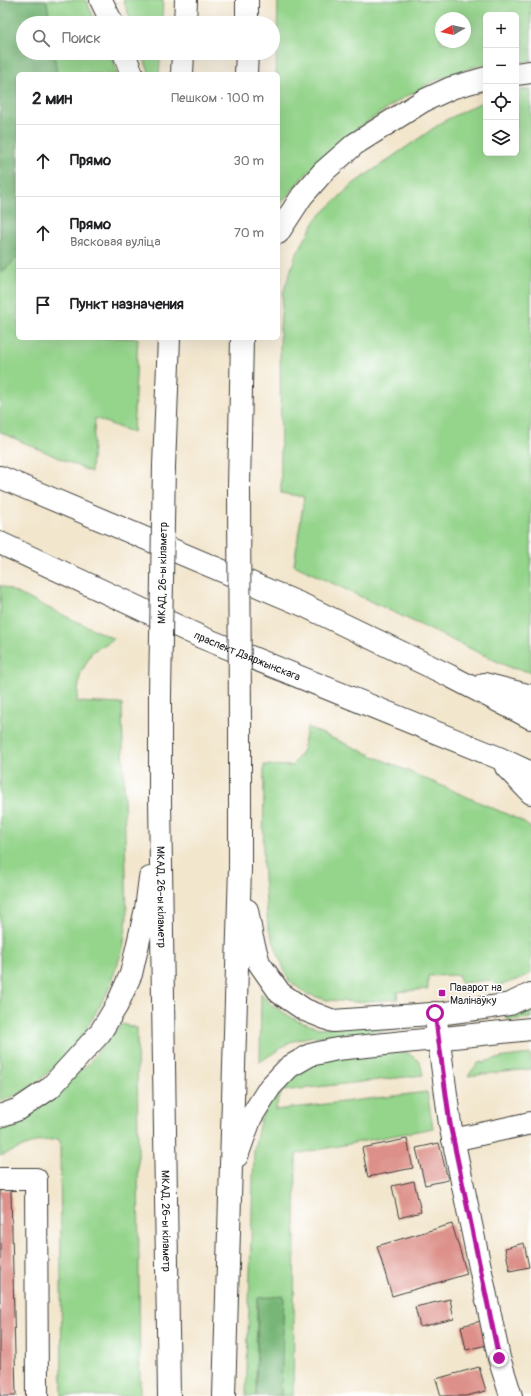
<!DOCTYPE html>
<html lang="ru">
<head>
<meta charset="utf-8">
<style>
  body { margin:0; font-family:Pangolin,sans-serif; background:#f2f2f2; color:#202124 }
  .controls { position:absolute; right:12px; top:12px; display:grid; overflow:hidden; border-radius:6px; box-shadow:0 4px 16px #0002 }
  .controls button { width:36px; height:36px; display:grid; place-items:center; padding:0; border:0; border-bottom:1px solid #e0e0e0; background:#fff; color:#202124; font:20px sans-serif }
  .compass { position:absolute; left:435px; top:12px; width:36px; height:36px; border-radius:50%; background:#fff; box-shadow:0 4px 16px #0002; rotate:261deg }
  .stop { position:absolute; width:12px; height:12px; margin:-9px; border:3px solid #b5179e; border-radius:50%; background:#fff }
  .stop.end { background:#b5179e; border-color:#fff; box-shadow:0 1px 4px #0008 }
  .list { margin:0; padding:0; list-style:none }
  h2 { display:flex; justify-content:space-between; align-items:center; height:52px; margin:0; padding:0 16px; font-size:17px }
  h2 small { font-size:13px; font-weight:400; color:#757577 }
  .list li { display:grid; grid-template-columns:26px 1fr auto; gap:12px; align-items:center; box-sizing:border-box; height:72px; padding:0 16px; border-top:1px solid #e0e0e0 }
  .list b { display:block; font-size:15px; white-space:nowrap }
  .list p { margin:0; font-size:13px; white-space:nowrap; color:#757577 }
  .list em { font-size:13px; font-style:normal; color:#757577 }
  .icon { flex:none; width:22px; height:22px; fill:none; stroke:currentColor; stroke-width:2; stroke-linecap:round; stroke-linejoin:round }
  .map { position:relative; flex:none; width:531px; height:1396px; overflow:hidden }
  .search { position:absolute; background:#fff; box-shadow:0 4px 16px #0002; left:16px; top:16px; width:264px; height:44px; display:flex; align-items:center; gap:10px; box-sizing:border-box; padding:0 14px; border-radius:22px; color:#757577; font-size:15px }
  .panel { position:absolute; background:#fff; box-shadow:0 4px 16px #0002; left:16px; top:72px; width:264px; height:268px; border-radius:6px }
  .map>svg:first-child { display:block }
  .green { fill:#94d48b; stroke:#587854; fill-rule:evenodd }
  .forest { fill:#77b677; stroke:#4a694a }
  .building { fill:#dd9089 }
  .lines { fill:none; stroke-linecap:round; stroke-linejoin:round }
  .minor-casing { stroke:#3c3a37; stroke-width:24 }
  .highway-casing { stroke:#3c3a37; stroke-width:24 }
  .minor { stroke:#fff; stroke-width:22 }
  .highway { stroke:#fff; stroke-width:22 }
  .highway-bridge-casing { stroke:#3c3a37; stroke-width:24; stroke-linecap:butt }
  .highway-bridge { stroke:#fff; stroke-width:22 }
  .route { stroke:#b5179e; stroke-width:5 }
  .poi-dot { fill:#b5179e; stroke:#fff; stroke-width:1.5 }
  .labels { text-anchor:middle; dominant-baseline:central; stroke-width:3; stroke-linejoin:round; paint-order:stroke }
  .street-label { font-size:11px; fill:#1c1c1c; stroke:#fff }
  .poi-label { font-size:11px; fill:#1c1c1c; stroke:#fff; text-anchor:start }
</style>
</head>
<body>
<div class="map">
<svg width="531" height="1396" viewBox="0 0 531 1396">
  <rect width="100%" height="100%" fill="#fff"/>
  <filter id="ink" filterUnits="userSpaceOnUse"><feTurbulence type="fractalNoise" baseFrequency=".025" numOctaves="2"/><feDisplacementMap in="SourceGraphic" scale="8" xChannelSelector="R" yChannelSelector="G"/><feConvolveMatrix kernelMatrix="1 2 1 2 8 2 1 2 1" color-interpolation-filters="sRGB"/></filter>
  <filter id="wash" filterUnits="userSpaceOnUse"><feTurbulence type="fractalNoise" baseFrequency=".012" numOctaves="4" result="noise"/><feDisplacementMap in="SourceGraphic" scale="16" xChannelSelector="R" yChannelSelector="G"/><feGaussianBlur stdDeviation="0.9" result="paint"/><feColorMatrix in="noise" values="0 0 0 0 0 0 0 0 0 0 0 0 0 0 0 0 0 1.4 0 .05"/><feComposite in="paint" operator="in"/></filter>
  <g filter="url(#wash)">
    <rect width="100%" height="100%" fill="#f2e6cd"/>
    <path class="green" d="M0,0H86L96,23H23V53H111L118,74H18V338H138L133,433L95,418L91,472L0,432Z
      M123,0H163L162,23H132Z
      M278,0H531V61L516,62V15H486V65L470,68L434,81L398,101L363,125L303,177L278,207V74H276ZM441,18H465V42H441Z
      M142,53H161L159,74H152L149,72Z
      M531,89V672L511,668L294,565L304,497L281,493L280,328L283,293L296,255L317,218L353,184L444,121L486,100V153H516V91Z
      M0,585L114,639L92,652L80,675L77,702L122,704L127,918L123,949L107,993L84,1033L63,1059L40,1080L23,1092L0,1102Z
      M307,727L520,820L531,828V973L522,978L498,986L491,980L460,983L459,975L428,976V989L397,992L398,999L354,1002L327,1000L307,994L288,980L268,927L263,865L264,765L292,766L303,750Z
      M261,993L271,1005L298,1021L319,1028L394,1024L395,1030L308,1037L290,1042L260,1062Z
      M531,1007V1018L507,1020L506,1014L515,1013Z
      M122,1024L137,1028L140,1396H62L60,1139L38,1141L0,1156V1124L57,1091L87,1065L104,1044Z
      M398,1051L410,1054L420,1062L423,1075L282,1091L275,1110L427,1092L433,1128L296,1154L293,1396H281L283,1296L257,1301L256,1396H246L254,1150L260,1121L269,1100L312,1060Z
      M531,1054V1069L468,1076L478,1063L505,1057Z"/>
    <path class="forest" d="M0,0H45L47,2L50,23H23V53H54L57,74H18V255L15,260L0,274Z
      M284,1296L281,1396H256L258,1298Z"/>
    <g id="blocks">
      <path class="building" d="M407,1139L413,1168L368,1177L362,1148Z
        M439,1143L448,1180L425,1185L416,1148Z
        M414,1181L421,1212L399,1218L392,1186Z
        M0,1190H11L16,1396H0Z
        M452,1224L467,1274L392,1296L377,1246Z
        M524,1243L529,1267L510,1271L505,1248Z
        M450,1299L454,1319L420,1327L415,1307Z
        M481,1321L487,1345L466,1350L461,1326Z
        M479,1367L486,1391L466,1396H441L436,1379Z"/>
    </g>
  </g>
  <g filter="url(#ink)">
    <use href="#blocks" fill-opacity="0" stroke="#3c3a37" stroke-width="1"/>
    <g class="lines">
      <defs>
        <path id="minor" d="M435,1013L450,1124L499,1358L511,1396
          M453,1140L531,1123
          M0,1179H36L37,1396"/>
        <g id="highway">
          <path d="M101,0L112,23"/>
          <path d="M185,23L186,0"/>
          <path d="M247,23V0"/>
          <path d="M124,53L132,74"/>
          <path d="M182,74L183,53"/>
          <path d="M246,74L247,53"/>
          <path d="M516,74L531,72"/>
          <path d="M278,233L302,196L323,172L355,144L423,101L451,88L486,78"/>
          <path d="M164,466L169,338"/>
          <path d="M0,477L303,605L450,676L531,718"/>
          <path d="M239,487L242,338"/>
          <path id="s1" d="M0,543L201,637L499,758L531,773"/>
          <path d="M484,684L531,696"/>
          <path id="s2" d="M160,694V800L169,1396"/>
          <path d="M506,767L531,793"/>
          <path d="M247,910L252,938L259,963L280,993L305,1010L333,1021L445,1013L491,1007L510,1004L531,994"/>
          <path d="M0,1116L19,1109L50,1088L100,1033L117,1005L131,974L146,909L150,878"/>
          <path d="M237,1156L251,1117L270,1087L289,1067L310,1055L337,1049L531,1029"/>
          <path d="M224,1396L240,868V726"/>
        </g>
      </defs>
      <use href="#minor" class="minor-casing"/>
      <use href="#highway" class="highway-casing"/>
      <use href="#minor" class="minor"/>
      <use href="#highway" class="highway"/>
      <defs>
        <g id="highway-bridge">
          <path d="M239,487L240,726"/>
          <path id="s3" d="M160,694L164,466"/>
        </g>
      </defs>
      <use href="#highway-bridge" class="highway-bridge-casing"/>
      <use href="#highway-bridge" class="highway-bridge"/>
    </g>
  </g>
  <g class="lines" filter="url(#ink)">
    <path class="route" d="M435,1013L450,1124L499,1358"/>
  </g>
  <rect class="poi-dot" x="438" y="989" width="8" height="8" rx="2"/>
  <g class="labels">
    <g class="street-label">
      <text stroke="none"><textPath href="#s3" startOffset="121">МКАД, 26-ы кіламетр</textPath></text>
      <text stroke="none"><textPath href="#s1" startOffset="272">праспект Дзяржынскага</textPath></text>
      <text stroke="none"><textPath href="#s2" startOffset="203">МКАД, 26-ы кіламетр</textPath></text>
      <text stroke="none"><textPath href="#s2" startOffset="527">МКАД, 26-ы кіламетр</textPath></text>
    </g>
    <g class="poi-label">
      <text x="450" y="987">Паварот на<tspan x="450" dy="13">Малінаўку</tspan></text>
    </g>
  </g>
</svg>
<div class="controls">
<button>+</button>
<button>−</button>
<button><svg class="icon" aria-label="locate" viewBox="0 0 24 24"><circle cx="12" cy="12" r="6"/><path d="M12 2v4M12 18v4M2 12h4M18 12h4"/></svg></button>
<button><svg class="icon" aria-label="layers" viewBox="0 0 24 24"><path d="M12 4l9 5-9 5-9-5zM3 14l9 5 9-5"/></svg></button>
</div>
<svg class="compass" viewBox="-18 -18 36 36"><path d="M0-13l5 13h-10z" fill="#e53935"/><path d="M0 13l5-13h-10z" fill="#757577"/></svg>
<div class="stop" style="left:435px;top:1013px"></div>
<div class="stop end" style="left:499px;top:1358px"></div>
<div class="search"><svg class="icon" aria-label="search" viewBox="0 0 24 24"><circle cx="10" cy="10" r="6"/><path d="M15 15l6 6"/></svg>Поиск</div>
<section class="panel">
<h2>2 мин<small>Пешком · 100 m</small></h2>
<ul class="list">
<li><svg class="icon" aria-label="ahead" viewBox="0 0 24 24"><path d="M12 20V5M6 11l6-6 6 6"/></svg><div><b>Прямо</b></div><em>30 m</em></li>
<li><svg class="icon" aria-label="ahead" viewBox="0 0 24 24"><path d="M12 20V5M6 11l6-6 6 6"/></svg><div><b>Прямо</b><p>Вясковая вуліца</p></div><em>70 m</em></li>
<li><svg class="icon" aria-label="arrive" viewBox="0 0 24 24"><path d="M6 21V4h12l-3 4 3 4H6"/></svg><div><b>Пункт назначения</b></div></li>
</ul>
</section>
</div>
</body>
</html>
